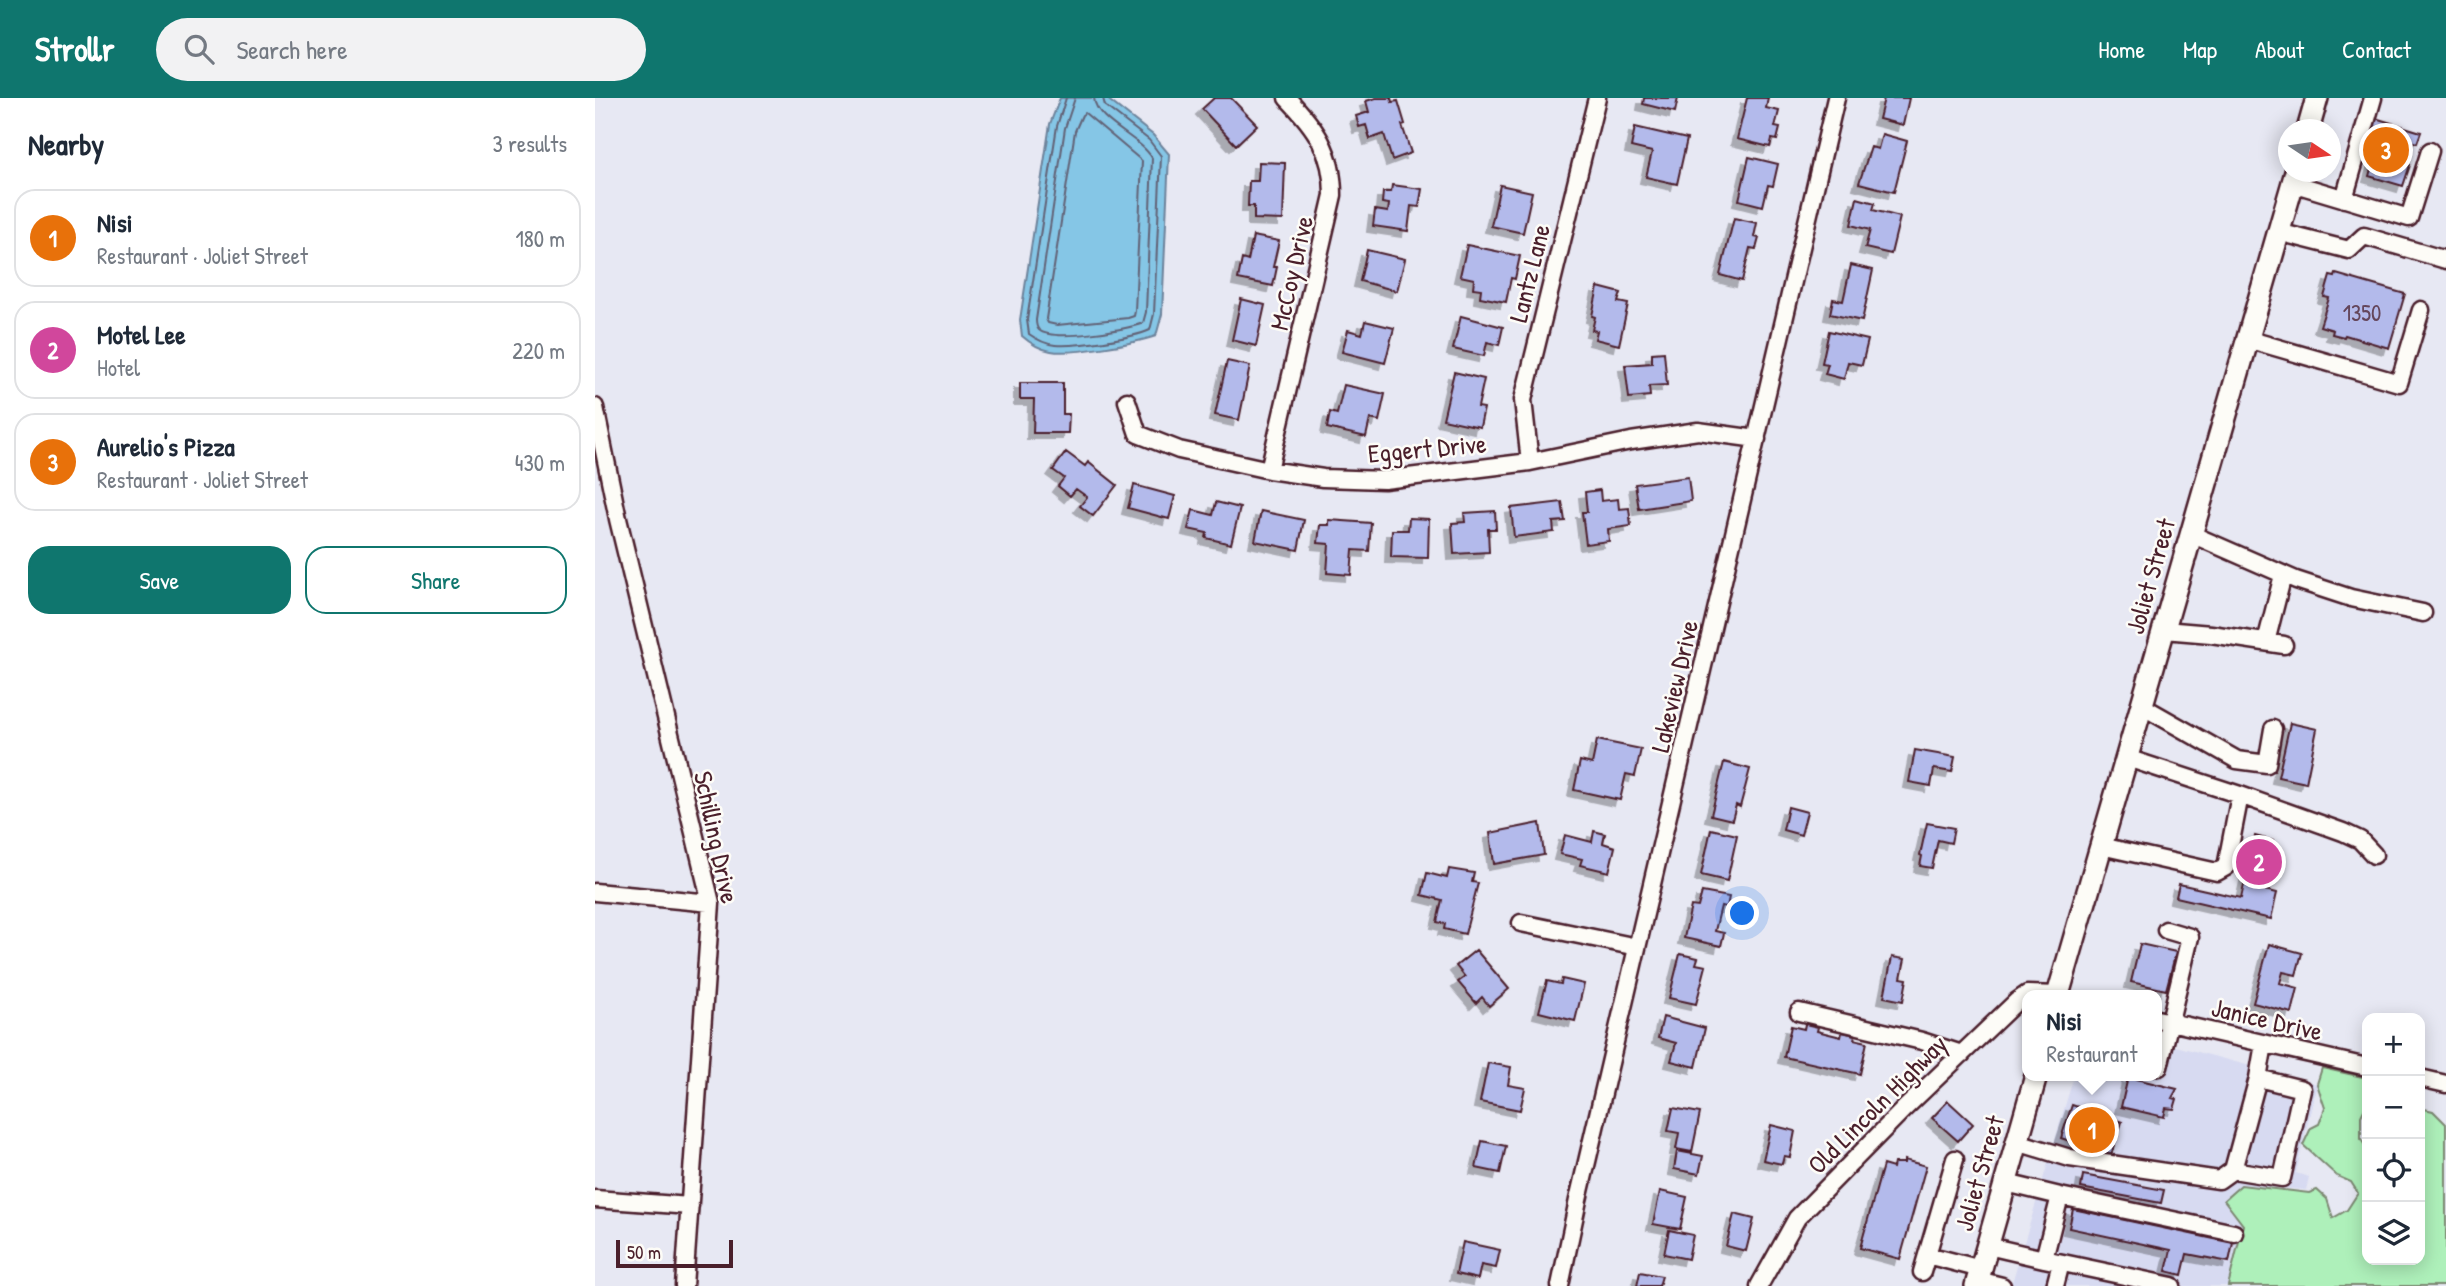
<!DOCTYPE html>
<html lang="en">
<head>
<meta charset="utf-8">
<style>
  body { margin:0; font-family:"Patrick Hand",sans-serif; background:#f2f2f3; color:#1f2937 }
  .controls { position:absolute; right:21px; bottom:21px; display:grid; overflow:hidden; border-radius:14px; box-shadow:0 4px 18px #0003 }
  .controls button { width:63px; height:63px; display:grid; place-items:center; padding:0; border:0; border-bottom:2px solid #e0e1e3; background:#fff; color:#1f2937; font:35px sans-serif }
  .compass { position:absolute; left:1683px; top:21px; width:63px; height:63px; border-radius:50%; background:#fff; box-shadow:0 4px 18px #0003; rotate:103deg }
  .scale { position:absolute; left:21px; bottom:18px; width:117px; box-sizing:border-box; padding-left:7px; border:4px solid #4a1f2b; border-top:0; font-size:19px; line-height:24px; white-space:nowrap; color:#4a1f2b; -webkit-text-stroke:5px #fdfcf7; paint-order:stroke }
  .you { position:absolute; left:1148px; top:816px; width:24px; height:24px; margin:-18px; border:5px solid #fff; border-radius:50%; background:#1a73e8; box-shadow:0 0 0 10px #1a73e833 }
  .badge { display:grid; place-items:center; width:46px; height:46px; border-radius:50%; background:#0f766e; color:#fff; font-size:23px; font-weight:700 }
  .pin { position:absolute; translate:-50% -50%; border:4px solid #fff; box-shadow:0 2px 7px #0006 }
  .popup { position:absolute; left:1427px; top:892px; width:140px; height:91px; box-sizing:border-box; display:grid; place-content:center; border-radius:14px; background:#fff; filter:drop-shadow(0 2px 5px #0005); font-size:23px; white-space:nowrap; color:#747a83 }
  .popup b { font-size:26px; color:#1f2937 }
  .popup::after { content:''; position:absolute; left:50%; top:100%; margin-left:-14px; border:14px solid transparent; border-top-color:#fff }
  .list { margin:0; padding:0; list-style:none }
  h2 { display:flex; justify-content:space-between; align-items:center; height:91px; margin:0; padding:0 28px; font-size:30px }
  h2 small { font-size:23px; font-weight:400; color:#747a83 }
  .list li { display:grid; grid-template-columns:46px 1fr auto; gap:21px; align-items:center; box-sizing:border-box; height:98px; margin:0 14px 14px; padding:0 14px; border:2px solid #e0e1e3; border-radius:21px }
  .list b { display:block; font-size:26px; white-space:nowrap }
  .list p { margin:0; font-size:23px; white-space:nowrap; color:#747a83 }
  .list em { font-size:23px; font-style:normal; color:#747a83 }
  .actions { display:flex; gap:14px; padding:21px 28px }
  .actions a { flex:1; padding:16px 0; border:2px solid #0f766e; border-radius:21px; text-align:center; font-size:24px; color:#0f766e }
  .actions .main { background:#0f766e; color:#fff }
  .icon { flex:none; width:38px; height:38px; fill:none; stroke:currentColor; stroke-width:2; stroke-linecap:round; stroke-linejoin:round }
  .map { position:relative; flex:none; width:1851px; height:1188px; overflow:hidden }
  header { display:flex; align-items:center; gap:42px; box-sizing:border-box; height:98px; padding:0 35px; background:#0f766e; color:#fff }
  header strong { font-size:33px }
  nav { display:flex; gap:38px; margin-inline-start:auto; font-size:24px }
  .search { width:490px; height:63px; background:#f2f2f3; display:flex; align-items:center; gap:18px; box-sizing:border-box; padding:0 24px; border-radius:38px; color:#747a83; font-size:26px }
  main { display:flex }
  aside { flex:1; background:#fff }
  .map>svg:first-child { display:block }
  .built { fill:#d7daf1 }
  .green { fill:#aef0ba; stroke:#7c8872; stroke-width:2 }
  .water { fill:#85c6e6; stroke:#6d839b; stroke-width:2 }
  .lines { fill:none; stroke-linecap:round; stroke-linejoin:round }
  .shore { stroke:#626276; stroke-width:2 }
  .building { fill:#b3baeb; stroke:#4a1f2b; stroke-width:2; filter:url(#shadow) }
  .minor-casing { stroke:#4a1f2b; stroke-width:21 }
  .major-casing { stroke:#4a1f2b; stroke-width:26 }
  .minor { stroke:#fdfcf7; stroke-width:16 }
  .major { stroke:#fdfcf7; stroke-width:21 }
  .labels { text-anchor:middle; dominant-baseline:central; stroke-width:5; stroke-linejoin:round; paint-order:stroke }
  .number-label { font-size:23px; fill:#64465b }
  .street-label { font-size:26px; fill:#4a1f2b; stroke:#fdfcf7 }
</style>
</head>
<body>
<header>
<strong>Strollr</strong>
<div class="search"><svg class="icon" aria-label="search" viewBox="0 0 24 24"><circle cx="10" cy="10" r="6"/><path d="M15 15l6 6"/></svg>Search here</div>
<nav><a>Home</a><a>Map</a><a>About</a><a>Contact</a></nav>
</header>
<main>
<aside>
<h2>Nearby<small>3 results</small></h2>
<ul class="list">
<li><span class="badge" style="background:#e8710a">1</span><div><b>Nisi</b><p>Restaurant · Joliet Street</p></div><em>180 m</em></li>
<li><span class="badge" style="background:#d1479c">2</span><div><b>Motel Lee</b><p>Hotel</p></div><em>220 m</em></li>
<li><span class="badge" style="background:#e8710a">3</span><div><b>Aurelio's Pizza</b><p>Restaurant · Joliet Street</p></div><em>430 m</em></li>
</ul>
<div class="actions"><a class="main">Save</a><a>Share</a></div>
</aside>
<div class="map">
<svg width="1851" height="1188" viewBox="0 0 1851 1188">
  <defs>
    <filter id="shadow"><feDropShadow dx="-6" dy="6" stdDeviation="0" flood-color="#0004"/></filter>
  </defs>
  <rect width="100%" height="100%" fill="#e7e8f3"/>
  <filter id="ink" filterUnits="userSpaceOnUse"><feTurbulence type="fractalNoise" baseFrequency=".0143" numOctaves="2"/><feDisplacementMap in="SourceGraphic" scale="14" xChannelSelector="R" yChannelSelector="G"/><feConvolveMatrix kernelMatrix="1 2 1 2 8 2 1 2 1" color-interpolation-filters="sRGB"/></filter>
  <g filter="url(#ink)">
    <path class="built" d="M1562,943L1722,986L1701,1075L1714,1079L1711,1092L1646,1087L1648,1127L1633,1188H1416L1479,978H1562Z"/>
    <path class="green" d="M1727,970L1772,980V1006L1766,1018V1041L1772,1051V1162H1825V1010L1838,1013L1851,1026V1188H1633L1648,1127L1629,1102L1646,1087L1714,1095L1722,1092L1732,1101L1738,1120L1752,1112L1763,1095L1756,1084L1742,1078L1708,1047L1716,1030L1724,1026L1730,1010L1722,986Z"/>
    <path class="water" d="M465,0H511L558,37L574,56L567,216L561,238C540,245 477,257 456,253C444,251 436,246 427,238L425,222L455,26Z"/>
    <g class="lines">
      <path class="shore" d="M471,0L462,28L432,222L434,236C441,241 451,246 460,247C479,249 538,240 555,232L559,216L566,58L554,42L510,8L508,0
        M480,0L470,30L441,222C441,226 441,229 444,232C457,244 532,232 548,225L551,214L557,60C545,39 501,24 499,0
        M490,15L547,63L540,213L539,218L533,220L462,227L453,225L451,221L480,33L487,17Z"/>
    </g>
    <path class="building" d="M619,0H636L662,27L641,47L607,11Z
      M781,0H796L797,4L803,3L810,26L807,27L816,55L797,62L789,36L775,41L771,27L764,29L761,18L774,14L771,3Z
      M1049,0H1083L1080,14L1048,6Z
      M1152,0H1173L1171,10L1184,13L1180,29L1185,30L1182,42L1177,41L1175,49L1142,41Z
      M1289,0H1314L1308,27L1284,21Z
      M1780,20L1826,34L1822,45L1814,43L1808,65L1815,67L1808,88L1774,78L1779,61L1768,58Z
      M1040,29L1092,41L1082,86L1051,79L1057,54L1036,49Z
      M1287,36L1312,43L1299,94L1264,85L1276,49L1283,51Z
      M1154,59L1183,66L1178,88L1173,87L1168,108L1144,102Z
      M664,64L690,65L688,122L659,121V108H653L654,83H663Z
      M797,87L827,91L824,109L816,108L813,133L778,128L780,112L793,114L794,106L787,105L788,94H796Z
      M905,87L937,94L928,135L896,128Z
      M1262,100L1280,105L1278,112L1305,119L1296,156L1270,150L1275,132L1256,127Z
      M1139,120L1162,125L1159,139L1164,140L1161,151L1155,150L1147,183L1125,177Z
      M658,138L684,143L678,169H682L678,188L643,181L647,161L653,163Z
      M872,147L925,158L920,181L916,180L911,204L885,199L886,191L878,190L879,181L865,178Z
      M772,152L810,161L802,193L765,183Z
      M1256,167L1278,172L1267,223L1235,216L1238,201L1248,203Z
      M1741,176L1810,196L1794,250L1750,237L1749,239L1737,236L1738,232L1725,228L1734,200L1729,199L1735,178L1740,179Z
      M1003,189L1026,195L1023,204L1033,206L1024,247L1000,241L1002,233L997,232L1000,219L997,218Z
      M646,201L670,207L661,248L637,242Z
      M866,218L908,229L904,247L892,244L889,258L858,251Z
      M770,223L799,230L790,265L747,254L753,232L767,236Z
      M1234,233L1273,242L1267,267L1253,264L1249,281L1230,276L1233,266L1227,265Z
      M1069,254L1072,287L1054,288L1055,298L1034,300L1030,267L1057,265V255Z
      M632,263L655,268L644,322L620,317Z
      M859,274L889,281L883,309L889,310L885,329L848,321Z
      M425,285H468V316H474L473,335H438L439,301H425Z
      M749,287L790,296L784,323L775,321L771,339L732,330L735,314L742,316Z
      M471,354L490,368L493,364L522,387L498,418L485,408L492,399L481,391L475,398L463,388L469,380L458,372Z
      M1093,379L1096,403L1044,411L1040,386Z
      M539,387L580,398L574,421L533,410Z
      M1005,392L1006,403L1023,401L1024,411L1034,410L1036,428L1013,431L1014,443L991,446L987,414H992L990,394Z
      M621,404L645,410L636,446L611,440L612,435L593,431L598,412L618,417Z
      M967,404L970,423L958,424L959,434L919,439L916,410Z
      M666,413L709,422L703,452L660,443Z
      M900,413L901,431H893L894,454L859,456L857,425L870,424L869,415Z
      M814,420L834,421L833,460L796,459L797,432H813Z
      M734,422L776,425L774,453L758,452L756,477L732,475L734,446L723,445L725,427H734Z
      M1695,625L1722,631L1711,685L1683,679Z
      M1002,642L1046,651L1040,678L1031,676L1025,702L979,692L985,663L997,666Z
      M1320,652L1360,659L1357,674L1339,671L1336,688L1314,684Z
      M1129,664L1155,671L1145,709L1141,707L1137,722L1116,717Z
      M1193,709L1212,714L1206,737L1188,732Z
      M945,725L949,757L899,766L895,735Z
      M1332,725L1359,730L1356,745L1343,742L1337,770L1325,768L1327,758L1325,757Z
      M1116,731L1142,737L1132,783L1106,777Z
      M999,733L1010,736L1008,745L1020,749L1014,774L985,767L987,761L965,756L970,737L997,744Z
      M1660,738L1678,743L1666,791L1682,795L1676,821L1581,799L1584,786L1646,800Z
      M854,771L879,775L877,784L883,785L870,836L849,831L850,826L842,824L847,802L827,797L832,775L852,780Z
      M1107,794L1134,799L1132,809L1126,808L1120,833L1129,835L1126,848L1089,840L1096,808L1103,809Z
      M1545,846L1581,854L1571,892L1536,884Z
      M1674,846L1707,855L1701,877L1688,874L1685,885L1703,890L1697,915L1658,905Z
      M881,852L914,891L894,908L887,899L881,905L863,884L870,879L861,868Z
      M1085,856L1103,860L1101,866L1111,868L1101,906L1074,900Z
      M1297,859L1310,861L1306,880L1312,881L1308,903L1289,899Z
      M967,881L989,886L980,923L944,914L952,883L966,886Z
      M1068,919L1110,930L1101,969L1076,963L1081,945L1063,940Z
      M1210,926L1223,929L1222,933L1246,939L1247,934L1260,937L1259,941L1272,944L1265,976L1189,959L1196,928L1209,931Z
      M893,965L916,969L913,987L930,990L925,1012L885,1004Z
      M1533,979L1582,991L1577,1000L1582,1001L1579,1011L1571,1010L1569,1019L1526,1009Z
      M1353,1003L1378,1026L1363,1043L1337,1020Z
      M1477,1007L1527,1024L1516,1057L1466,1040Z
      M1078,1010L1105,1015L1097,1054L1081,1051L1084,1035L1073,1033Z
      M1176,1027L1200,1033L1195,1059L1189,1058L1187,1066L1168,1062Z
      M887,1043L911,1048L905,1075L881,1070Z
      M1082,1053L1108,1058L1104,1076L1079,1071Z
      M1309,1062L1331,1068L1305,1161L1265,1150L1288,1067L1298,1070L1299,1065H1309Z
      M1488,1077L1569,1092L1566,1105L1486,1090Z
      M1065,1093L1092,1099L1085,1131L1058,1126Z
      M1478,1111L1638,1145L1634,1164L1592,1156L1587,1177L1571,1173L1576,1152L1474,1130Z
      M1139,1116L1159,1121L1151,1153L1131,1148Z
      M1074,1132L1098,1137L1093,1161L1069,1156Z
      M868,1144L905,1152L901,1170L886,1167L883,1181L861,1176Z
      M1045,1174L1067,1178L1064,1188H1042Z"/>
    <g class="lines">
      <defs>
        <path id="minor" d="M1697,85L1814,120L1835,53
          M1749,101L1778,0
          M1683,134L1754,152L1769,138L1851,162
          M1652,241L1804,285L1826,212
          M532,303L543,336L584,352L674,372L728,380L789,382L935,364L1036,343L1103,333L1162,341
          M0,309L23,421L116,805L89,1188
          M935,364L928,302L1002,0
          M674,372L738,97C738,54 721,30 692,0
          M1596,436L1701,482L1756,500L1828,515
          M1569,532L1616,536L1689,547
          M1671,544L1688,477
          M1547,608L1642,662L1672,666L1678,631
          M1645,697L1748,734L1765,742L1779,757
          M1506,748L1622,774L1631,769L1645,697L1532,660
          M0,794L116,805
          M926,825L1042,849
          M1204,914L1327,943L1367,956
          M1562,921L1772,969
          M1562,969H1564L1595,839L1571,832
          M1825,980L1851,986
          M1422,1044L1475,1060L1624,1082L1638,1072L1687,1080L1707,991L1663,980L1669,946
          M1638,1072L1663,980
          M1465,1098L1639,1135
          M0,1101L95,1108
          M1393,1148L1449,1161L1465,1098L1411,1085
          M1332,1157L1386,1171
          M1449,1161L1577,1188
          M1327,1174L1360,1061
          M1383,1182L1407,1188
          M965,1188L983,1102L1241,0
          M1164,1188L1202,1120L1309,1011L1422,903L1432,896L1464,897
          M1460,1188L1466,1165"/>
        <path id="major" d="M1713,32L1722,0
          M1463,897L1701,74
          M1381,1188L1441,978"/>
      </defs>
      <use href="#minor" class="minor-casing"/>
      <use href="#major" class="major-casing"/>
      <use href="#minor" class="minor"/>
      <use href="#major" class="major"/>
    </g>
  </g>
  <g class="labels">
    <g class="number-label">
      <text x="1767" y="214">1350</text>
    </g>
    <g class="street-label">
      <text transform="translate(696 175) rotate(-77)">McCoy Drive</text>
      <text transform="translate(934 175) rotate(-76)">Lantz Lane</text>
      <text transform="translate(832 350) rotate(-5)">Eggert Drive</text>
      <text transform="translate(1555 478) rotate(-74)">Joliet Street</text>
      <text transform="translate(1079 588) rotate(-77)">Lakeview Drive</text>
      <text transform="translate(122 739) rotate(78)">Schilling Drive</text>
      <text transform="translate(1672 921) rotate(13)">Janice Drive</text>
      <text transform="translate(1282 1006) rotate(-45)">Old Lincoln Highway</text>
      <text transform="translate(1384 1075) rotate(-74)">Joliet Street</text>
    </g>
  </g>
</svg>
<div class="controls">
<button>+</button>
<button>−</button>
<button><svg class="icon" aria-label="locate" viewBox="0 0 24 24"><circle cx="12" cy="12" r="6"/><path d="M12 2v4M12 18v4M2 12h4M18 12h4"/></svg></button>
<button><svg class="icon" aria-label="layers" viewBox="0 0 24 24"><path d="M12 4l9 5-9 5-9-5zM3 14l9 5 9-5"/></svg></button>
</div>
<svg class="compass" viewBox="-18 -18 36 36"><path d="M0-13l5 13h-10z" fill="#e53935"/><path d="M0 13l5-13h-10z" fill="#747a83"/></svg>
<div class="scale">50 m</div>
<div class="you"></div>
<div class="pin badge" style="left:1497px;top:1032px;background:#e8710a">1</div>
<div class="popup"><b>Nisi</b>Restaurant</div>
<div class="pin badge" style="left:1664px;top:764px;background:#d1479c">2</div>
<div class="pin badge" style="left:1791px;top:52px;background:#e8710a">3</div>
</div>
</main>
</body>
</html>
